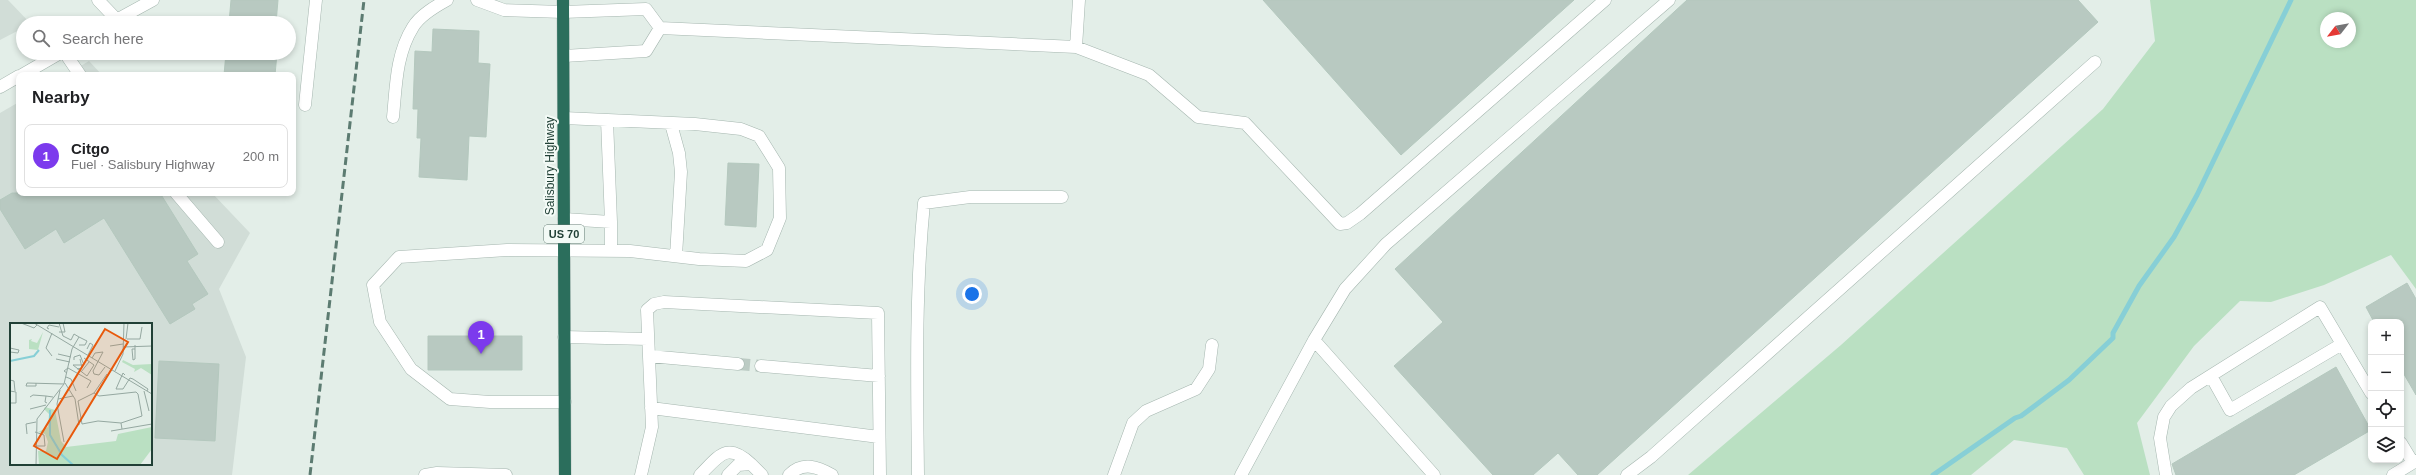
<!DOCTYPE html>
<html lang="en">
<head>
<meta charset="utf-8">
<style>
  body { margin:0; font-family:Arial,sans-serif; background:#f6f6f6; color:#202124 }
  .controls { position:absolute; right:12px; bottom:12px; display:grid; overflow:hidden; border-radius:8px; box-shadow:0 2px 6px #0003 }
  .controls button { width:36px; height:36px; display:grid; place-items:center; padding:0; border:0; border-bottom:1px solid #e0e0e0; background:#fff; color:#202124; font:20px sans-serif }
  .compass { position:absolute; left:2320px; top:12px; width:36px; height:36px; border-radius:50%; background:#fff; box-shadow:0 2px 6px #0003; rotate:239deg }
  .you { position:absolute; left:972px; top:294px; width:14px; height:14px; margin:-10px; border:3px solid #fff; border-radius:50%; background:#1a73e8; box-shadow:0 0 0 6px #1a73e833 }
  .badge { display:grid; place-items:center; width:26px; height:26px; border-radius:50%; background:#7c3aed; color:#fff; font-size:13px; font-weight:700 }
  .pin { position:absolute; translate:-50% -33px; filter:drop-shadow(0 1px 2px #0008) }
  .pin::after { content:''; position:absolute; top:21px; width:14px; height:12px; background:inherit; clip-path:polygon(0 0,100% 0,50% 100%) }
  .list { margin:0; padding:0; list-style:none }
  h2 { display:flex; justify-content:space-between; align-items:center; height:52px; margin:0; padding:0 16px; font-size:17px }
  h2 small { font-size:13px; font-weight:400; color:#757577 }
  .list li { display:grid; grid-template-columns:26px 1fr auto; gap:12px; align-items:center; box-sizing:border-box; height:64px; margin:0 8px 8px; padding:0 8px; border:1px solid #e0e0e0; border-radius:8px }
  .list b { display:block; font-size:15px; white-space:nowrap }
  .list p { margin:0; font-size:13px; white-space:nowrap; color:#757577 }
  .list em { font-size:13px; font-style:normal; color:#757577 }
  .icon { flex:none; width:22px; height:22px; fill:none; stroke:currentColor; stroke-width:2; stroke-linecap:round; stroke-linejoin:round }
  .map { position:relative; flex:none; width:2416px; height:475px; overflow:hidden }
  .search { position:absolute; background:#fff; box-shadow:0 2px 6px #0003; left:16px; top:16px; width:280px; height:44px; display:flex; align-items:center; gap:10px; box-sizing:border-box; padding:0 14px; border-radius:22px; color:#757577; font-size:15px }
  .panel { position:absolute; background:#fff; box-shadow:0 2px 6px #0003; left:16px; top:72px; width:280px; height:124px; border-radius:8px }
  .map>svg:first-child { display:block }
  .built { fill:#d1ddd7; fill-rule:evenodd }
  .green { fill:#bae0c2; fill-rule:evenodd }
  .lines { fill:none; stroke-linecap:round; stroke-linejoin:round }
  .stream { stroke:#87cfd6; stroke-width:5 }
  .building { fill:#b8c9c1; stroke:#b4c8be }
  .minor-tunnel { stroke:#bccbc4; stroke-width:12; stroke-dasharray:12 6; stroke-linecap:butt }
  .minor-casing { stroke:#a5b6af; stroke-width:13 }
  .highway-casing { stroke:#c1cac7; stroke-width:13 }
  .minor { stroke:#fff; stroke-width:12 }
  .highway { stroke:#2b6e5c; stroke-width:12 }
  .rail { stroke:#5c7b71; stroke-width:3; stroke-dasharray:8 4; stroke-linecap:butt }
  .labels { text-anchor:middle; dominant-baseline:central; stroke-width:4; stroke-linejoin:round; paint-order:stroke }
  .shield { fill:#f3faf6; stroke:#607870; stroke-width:1 }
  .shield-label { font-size:11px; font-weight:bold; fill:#214036 }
  .street-label { font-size:12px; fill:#214036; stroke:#f3faf6 }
  .inset-river { fill:none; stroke:#87cfd6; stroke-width:2 }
  .inset-road { fill:none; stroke:#95a8a1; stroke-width:1 }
  .view { fill:#e8590c; fill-opacity:0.15; stroke:#e8590c; stroke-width:2 }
  .inset-edge { fill:none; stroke:#214036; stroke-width:2 }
</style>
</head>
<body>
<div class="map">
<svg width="2416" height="475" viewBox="0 0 2416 475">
  <rect width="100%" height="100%" fill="#e3eee8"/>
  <path class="built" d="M0,0H8L30,23H23V28L0,40Z
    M89,61L102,75H66Z
    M19,102V193H212L250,233L219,289L246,357L232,475H0V113ZM11,324H151V464H11Z"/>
  <path class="green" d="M2150,0H2416V289L2391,255L2324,285L2271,302L2240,301L2194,346L2137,423L2150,475H2084L2067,448L2014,440L1971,475H1688L1841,345L2103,109L2155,41ZM2326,18H2350V42H2326Z"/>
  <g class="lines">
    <path class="stream" d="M1933,475L2015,418L2021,416L2069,380L2113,338V333L2139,286L2174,237L2197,195L2291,0"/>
  </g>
  <path class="building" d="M231,0H278L276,23H229Z
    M1263,0H1574L1401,155Z
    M1687,0H2078L2098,22L1597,475H1578L1558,453L1533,475H1493L1394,366L1443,322L1395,269Z
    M433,29L479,31L478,63L490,64L486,137L469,136L467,180L419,177L421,138H417L418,109H413L415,51L432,52Z
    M226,53H277L275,75H224Z
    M728,163L759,164L756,227L725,225Z
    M12,193H160L198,254L187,261L208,294L192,304L195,309L170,324L104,218L64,243L56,229L25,249L0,209V200Z
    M2407,283L2416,299V395L2401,369V322H2374L2366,307Z
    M428,336H522V370H428Z
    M159,361L219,364L215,441L155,438Z
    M2336,367L2371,430L2294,475H2176L2172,464Z"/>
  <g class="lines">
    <path class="minor-tunnel" d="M738,364L761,366"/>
    <defs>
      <path id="minor" d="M98,0L117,20
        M477,0L504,10L563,12L646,9L660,28L646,51L564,56
        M111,23L153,0
        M660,28L1076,47L1079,0
        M1076,47L1149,75L1198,117L1245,123L1340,224L1347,223L1360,214L1605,0
        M65,53L80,75
        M22,75L60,53
        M0,87L19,76
        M305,105L316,0
        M393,117C396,86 396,54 413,27C420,15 436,6 447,0
        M564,118L695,124L741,129L759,136L779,168L780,218L767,250L746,261L699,259L630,251L507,250L399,257L373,285L380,322L411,369L450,399L490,402H565
        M671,124L679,153L681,172L676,256
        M176,193L218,242
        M564,219L611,222L607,120
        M611,251V222
        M564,337L648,339
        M1314,340L1434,475
        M649,356L738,364
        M761,366L879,376
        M2211,376L2230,410L2342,344
        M651,408L879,437
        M2401,443L2413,463
        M425,475L437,473L506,475
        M641,475L652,427L647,310L654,304L664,302L878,313L880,475
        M700,475C719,456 727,441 751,464
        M728,475L738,465L751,464L762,475
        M789,475C803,461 818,467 832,475
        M918,475C917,385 915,294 924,203L970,197H1062
        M1114,475L1133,423L1146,411L1196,389L1209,369L1212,345
        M1241,475L1314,340L1345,289L1386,244L1669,0
        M1627,475L1651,457L2095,62
        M2166,475L2160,438L2164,417L2171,406L2191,388L2320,307L2371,393
        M2393,475L2416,461"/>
      <path id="highway" d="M563,0L565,475"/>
    </defs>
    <use href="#minor" class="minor-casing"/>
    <use href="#highway" class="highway-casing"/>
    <use href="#minor" class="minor"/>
    <use href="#highway" class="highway"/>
    <path class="rail" d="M310,475L364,0"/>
  </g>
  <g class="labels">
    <rect class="shield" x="544" y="225" width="40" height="18" rx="3"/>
    <g class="shield-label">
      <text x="564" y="234">US 70</text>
    </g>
    <g class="street-label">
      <text transform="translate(550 166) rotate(-90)">Salisbury Highway</text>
    </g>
  </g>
  <g transform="translate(10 323)">
    <rect width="142" height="142" fill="#e3eee8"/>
    <path d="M33,9L28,27L19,26V17L22,16L21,18L27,20ZM113,37L123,42L142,41V52L131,45L124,49L125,46L112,39ZM35,84L45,87L51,118L56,124L106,118L108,111L142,104V126L130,142H29L28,128H36L38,119L35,111L28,109L38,104L39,91L34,86Z" fill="#bae0c2"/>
    <path class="inset-river" d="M0,38L24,33L29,27M40,87V112L52,132L63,142"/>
    <path class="inset-road" d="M11,0L24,5L27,2M24,0L142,71M49,0L53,13L61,17L64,11L69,14M39,6L37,5L39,2L49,4M49,9H55L53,0M116,16L118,0M117,16H130L132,4M125,22V36L123,37L122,26H125M100,23L113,21M113,24L142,23M0,25L9,27L8,30L0,29M77,26L80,20L83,22L78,32M48,31L61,34M42,33L36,25L42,10M82,35L85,30L93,29L83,48L84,51L89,52L95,44M46,36L60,39M63,42L77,53L84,42L74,35M63,42H74L70,32L64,34V37M67,46L72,45L70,36M105,48L113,31L114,0M71,49L79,39M57,50L54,48L58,45L81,58L77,65M97,51L84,70L89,73L126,69M115,52L113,50L106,66H113L120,55L123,56M56,54L61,56L66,68M123,56L138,66L137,68M0,57L4,58L5,68M17,60L54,61M17,60L16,63H26V60M55,60L65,76L69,102M50,67L47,81L54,119M0,68L6,69V80H0M134,68L139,88M84,70L68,78L72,101L88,98L111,100M20,74L23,72L36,73M48,76L63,73M37,80L35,79L36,73L43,74M20,86L36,82M112,106L111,100L132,93L128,71L126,69M101,108L142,101M17,111L16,101L26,99M25,123H35L34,112L25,109M26,142L27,96L54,61L62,26L69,14L77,18L75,22H69"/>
    <path class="view" d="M95,6L118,19L47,136L24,123Z"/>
    <rect width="142" height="142" class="inset-edge"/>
  </g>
</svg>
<div class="controls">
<button>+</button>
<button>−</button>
<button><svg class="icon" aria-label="locate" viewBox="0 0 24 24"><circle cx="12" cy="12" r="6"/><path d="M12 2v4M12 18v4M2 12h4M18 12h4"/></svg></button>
<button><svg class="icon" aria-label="layers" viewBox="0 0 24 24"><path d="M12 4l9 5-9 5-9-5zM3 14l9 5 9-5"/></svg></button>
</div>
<svg class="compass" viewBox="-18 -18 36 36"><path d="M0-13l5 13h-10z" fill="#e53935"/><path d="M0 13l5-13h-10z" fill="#757577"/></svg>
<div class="you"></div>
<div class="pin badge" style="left:481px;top:354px">1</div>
<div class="search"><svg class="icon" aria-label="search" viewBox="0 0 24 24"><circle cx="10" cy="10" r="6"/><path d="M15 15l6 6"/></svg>Search here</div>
<section class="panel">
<h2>Nearby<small></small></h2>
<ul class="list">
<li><span class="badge">1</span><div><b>Citgo</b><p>Fuel · Salisbury Highway</p></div><em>200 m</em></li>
</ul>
</section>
</div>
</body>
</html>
